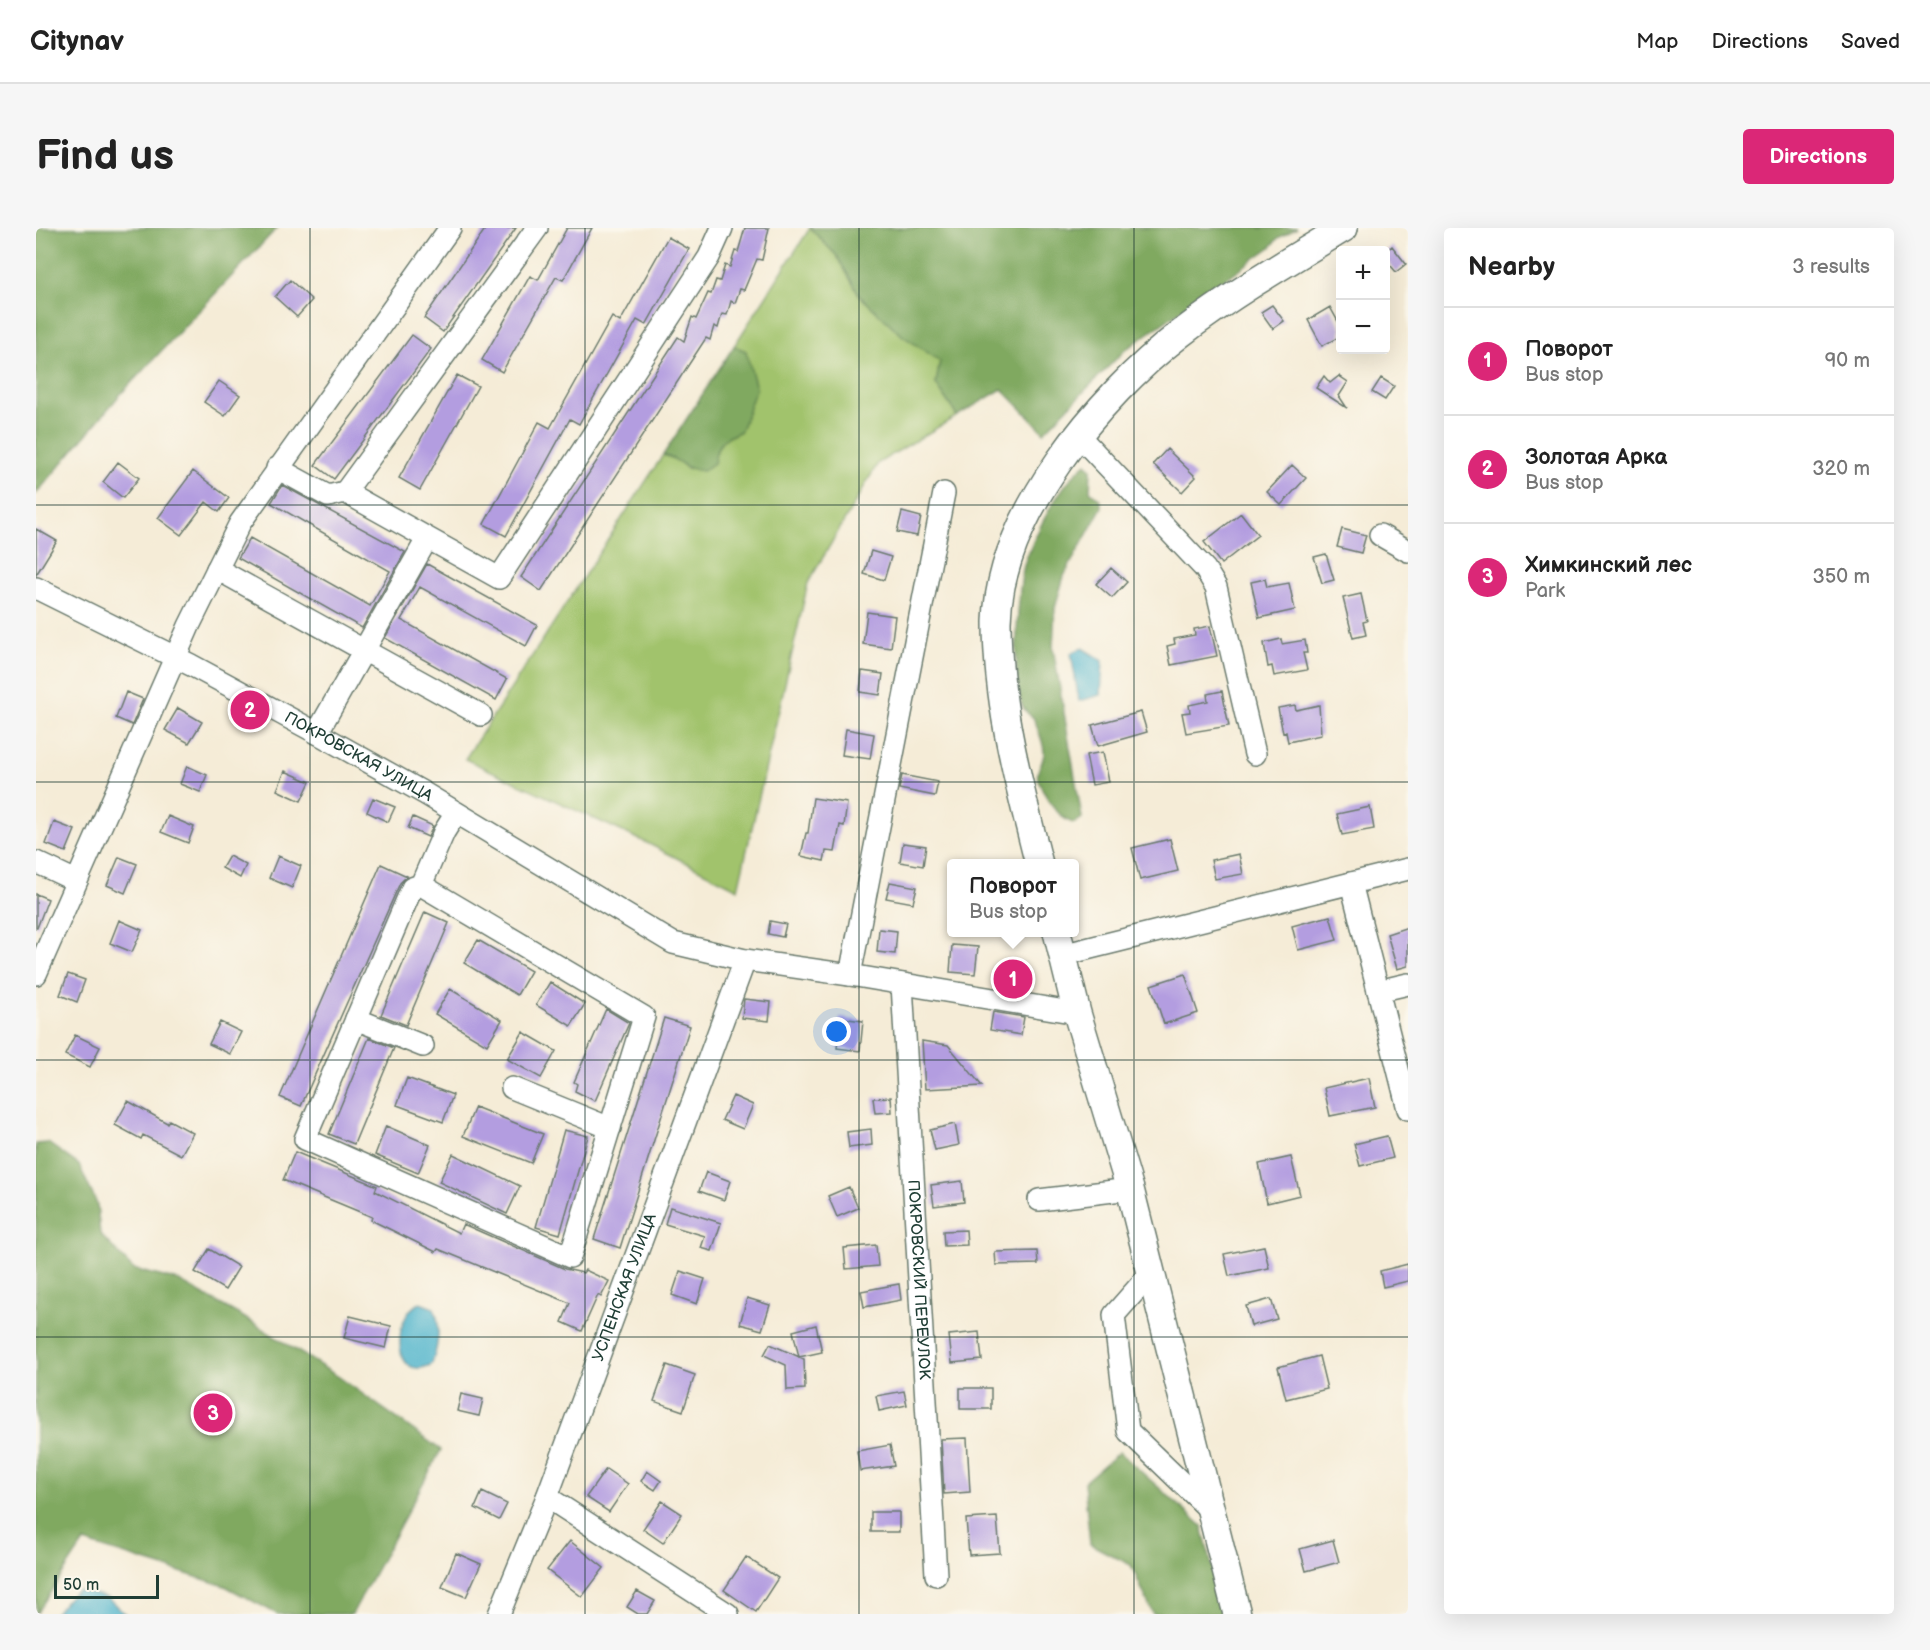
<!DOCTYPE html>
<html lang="en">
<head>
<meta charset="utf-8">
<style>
  body { margin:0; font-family:"Balsamiq Sans",sans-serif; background:#f6f6f6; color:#222 }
  .controls { position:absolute; right:18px; top:18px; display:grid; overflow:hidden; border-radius:6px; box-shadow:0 6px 24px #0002 }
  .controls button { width:54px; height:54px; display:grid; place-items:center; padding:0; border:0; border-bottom:2px solid #e0e0e0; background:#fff; color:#222; font:30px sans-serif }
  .scale { position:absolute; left:18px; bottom:15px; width:105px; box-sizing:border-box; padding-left:6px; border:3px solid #1f3d34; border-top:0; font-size:16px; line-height:21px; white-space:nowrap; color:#1f3d34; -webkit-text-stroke:4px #fbf7ec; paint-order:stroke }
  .you { position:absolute; left:801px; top:804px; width:21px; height:21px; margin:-15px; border:4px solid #fff; border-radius:50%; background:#1a73e8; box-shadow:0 0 0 9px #1a73e833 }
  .badge { display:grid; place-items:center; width:39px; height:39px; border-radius:50%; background:#db2777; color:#fff; font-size:20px; font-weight:700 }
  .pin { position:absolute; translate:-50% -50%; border:3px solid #fff; box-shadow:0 2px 6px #0006 }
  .popup { position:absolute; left:911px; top:631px; width:132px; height:78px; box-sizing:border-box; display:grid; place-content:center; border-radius:6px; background:#fff; filter:drop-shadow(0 2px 4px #0005); font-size:20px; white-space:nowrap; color:#767676 }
  .popup b { font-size:22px; color:#222 }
  .popup::after { content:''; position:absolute; left:50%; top:100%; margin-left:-12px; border:12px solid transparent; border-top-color:#fff }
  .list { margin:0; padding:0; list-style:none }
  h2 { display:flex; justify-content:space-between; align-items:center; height:78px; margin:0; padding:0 24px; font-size:26px }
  h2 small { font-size:20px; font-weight:400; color:#767676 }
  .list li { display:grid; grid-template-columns:39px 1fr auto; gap:18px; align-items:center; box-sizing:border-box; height:108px; padding:0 24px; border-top:2px solid #e0e0e0 }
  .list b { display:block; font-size:22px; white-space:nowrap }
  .list p { margin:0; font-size:20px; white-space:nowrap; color:#767676 }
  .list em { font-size:20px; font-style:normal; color:#767676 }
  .map { position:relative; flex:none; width:1372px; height:1386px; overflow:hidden; border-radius:6px }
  header { display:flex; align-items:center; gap:36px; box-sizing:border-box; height:84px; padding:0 30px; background:#fff; border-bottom:2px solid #e0e0e0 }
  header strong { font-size:28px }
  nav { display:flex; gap:33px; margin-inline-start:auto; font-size:21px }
  .intro { display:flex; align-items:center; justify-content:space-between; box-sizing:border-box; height:144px; padding:0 36px }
  h1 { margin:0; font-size:42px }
  .button { padding:15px 27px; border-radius:6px; background:#db2777; color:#fff; font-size:21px; font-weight:700 }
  main { display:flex; gap:36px; padding:0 36px }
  aside { flex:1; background:#fff; border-radius:6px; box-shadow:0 6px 24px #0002 }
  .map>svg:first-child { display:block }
  .green { fill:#a1c36c; stroke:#608050; stroke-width:1.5 }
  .forest { fill:#80a960; stroke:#50734a; stroke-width:1.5 }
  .water { fill:#4cb2cb; stroke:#367880; stroke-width:1.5 }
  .building { fill:#b39de0 }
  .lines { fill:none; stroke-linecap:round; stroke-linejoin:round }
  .minor-casing { stroke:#6a7a6d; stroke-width:24 }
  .major-casing { stroke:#6a7a6d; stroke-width:30 }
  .minor { stroke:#fff; stroke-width:21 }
  .major { stroke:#fff; stroke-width:27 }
  .grid { fill:none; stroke:#1f3d34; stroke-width:1.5; stroke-opacity:0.55 }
  .labels { text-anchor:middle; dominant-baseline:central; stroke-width:4.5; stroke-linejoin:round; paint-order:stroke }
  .street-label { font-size:16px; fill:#1f3d34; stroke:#fbf7ec }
</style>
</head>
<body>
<header>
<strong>Citynav</strong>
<nav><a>Map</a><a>Directions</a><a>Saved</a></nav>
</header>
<div class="intro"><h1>Find us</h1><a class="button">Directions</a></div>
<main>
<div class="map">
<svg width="1372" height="1386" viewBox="0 0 1372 1386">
  <rect width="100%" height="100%" fill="#fbf7ec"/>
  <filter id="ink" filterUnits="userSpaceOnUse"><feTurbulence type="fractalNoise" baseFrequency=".0167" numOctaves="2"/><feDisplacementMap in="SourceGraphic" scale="12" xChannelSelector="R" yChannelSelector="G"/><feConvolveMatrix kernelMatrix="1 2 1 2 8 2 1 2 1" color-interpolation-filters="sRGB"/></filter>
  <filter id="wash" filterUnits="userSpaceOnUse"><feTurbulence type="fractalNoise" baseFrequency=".008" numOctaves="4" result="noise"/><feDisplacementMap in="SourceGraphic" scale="24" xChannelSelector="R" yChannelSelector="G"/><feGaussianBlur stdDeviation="1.35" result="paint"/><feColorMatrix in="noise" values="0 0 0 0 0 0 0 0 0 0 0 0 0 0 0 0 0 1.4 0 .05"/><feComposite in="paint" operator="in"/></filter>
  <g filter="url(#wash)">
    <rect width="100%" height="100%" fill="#f5ecd7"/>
    <path class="green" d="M774,0L801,28L824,68L867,108L904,133L900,156L921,188L842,235L772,355L702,661L611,615L429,531L627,227L641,231L651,241L678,235C681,214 686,211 705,203L710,123L698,118Z"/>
    <path class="forest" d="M0,0H241L83,168L0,266Z
      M774,0H1261L1242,10L1235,19L1089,122L1008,204L966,161L921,188L900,156L904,133L867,108L824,68L801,28Z
      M698,118L710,123L720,160L705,203C686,211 681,214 678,235L667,243C646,241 646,232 627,227Z
      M1050,235L1055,241L1054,263L1064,272L1066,279L1028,348L1019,380L1017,420L1046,590L1039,595C1025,595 1006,564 1002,551C999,542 1008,534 1008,525C1008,513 1001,500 997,489C986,484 983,470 982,458C978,436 982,351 990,331C1003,298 1023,258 1050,235Z
      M12,915L43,937L61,976L64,1006L97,1041L143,1053L209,1090L303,1149L405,1222L316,1386H241L189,1358L48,1314L0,1386V916Z
      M1083,1224L1166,1298L1188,1386H1117L1095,1337L1054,1316L1048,1254Z"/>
    <path class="water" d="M1046,420L1067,433L1065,467L1043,473L1035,425Z
      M384,1075L398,1080C405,1097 402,1118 396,1136C355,1158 356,1086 384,1075Z
      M42,1362L72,1370L89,1386H18C27,1378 32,1366 42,1362Z"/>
    <g id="blocks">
      <path class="building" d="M450,0H480L407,104L388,90Z
        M531,0H556L527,52L520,49L466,144L446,132L494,48L502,52Z
        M709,0H733L726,32L721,31L708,62L704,61L699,75L695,73L691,87L686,86L682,100L678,98L674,112L670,110L505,363L485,349L642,109L648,113L656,89L660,91L672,65L675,66L680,52L684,53L689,37L694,39L699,23L702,24Z
        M632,9L653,21L610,97L601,92L543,196L534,191L470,308L448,296L503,194L514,200L576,89L584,94Z
        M1356,18L1370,36L1360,44L1350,32V23Z
        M254,52L276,72L261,89L239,69Z
        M1236,77L1248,93L1237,101L1225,84Z
        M1294,79L1305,99V108L1286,118L1272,92Z
        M376,107L395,121L298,251L279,237Z
        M421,147L442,158L384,262L363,250Z
        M1288,148L1294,155L1303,148L1312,154L1303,168L1311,180L1280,160Z
        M1345,150L1358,158L1349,172L1336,164Z
        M183,153L204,167L189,188L168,174Z
        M1131,221L1160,249L1146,264L1117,236Z
        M82,234L103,250L87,270L67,254Z
        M1256,237L1270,250L1245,277L1231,264Z
        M157,243L193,270L183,284L170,274L145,307L122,290Z
        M246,257L369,324L326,400L202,330L214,310L334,378L354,343L235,275Z
        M866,284L885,289L881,308L861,304Z
        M1205,285L1222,307L1185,336L1168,314Z
        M0,301L21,313L0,347Z
        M1306,301L1330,307L1325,325L1301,319Z
        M835,323L855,329L848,352L828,346Z
        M1290,326L1298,352L1286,355L1278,329Z
        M391,336L501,397L490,418L384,359L365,392L471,451L460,472L349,410Z
        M1075,340L1091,354L1076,370L1060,356Z
        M1229,351L1231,359L1253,355L1259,382L1223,390L1215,354Z
        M1325,366L1331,393L1327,394L1330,407L1317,410L1307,370Z
        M831,384L859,388L855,420L827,416Z
        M1174,398L1181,428L1135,437L1131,418L1139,416L1138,411L1159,407L1158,401Z
        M1245,411L1246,416L1269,412L1271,425H1267L1271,442L1238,448L1236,438L1232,439L1228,415Z
        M826,443L847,446L844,467L824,464Z
        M1186,463L1193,498L1150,505L1146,485L1154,484L1153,477L1172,473L1171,466Z
        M90,464L107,471L96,497L80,490Z
        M1259,477L1260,482L1283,477L1285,507L1252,514L1250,504L1247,505L1242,480Z
        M142,480L166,494L153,515L129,502Z
        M1105,484L1111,504L1062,518L1056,497Z
        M810,501L838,506L834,531L806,527Z
        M1067,524L1073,554L1056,557L1050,527Z
        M151,538L171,547L164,564L144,556Z
        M249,543L274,554L265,573L241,562Z
        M866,547L902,554L899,568L863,561Z
        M337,570L359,579L352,594L331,584Z
        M777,570L811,575L808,598L804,597L799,624L790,623L788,633L765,628L770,605H772Z
        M1334,579L1338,601L1306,607L1301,586Z
        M132,588L158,599L152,615L125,604Z
        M377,589L397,598L392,609L372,600Z
        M18,594L39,602L30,624L10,616Z
        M1134,611L1142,643L1104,652L1096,620Z
        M867,615L890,618L887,638L864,634Z
        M1203,626L1207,646L1179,651L1175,632Z
        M193,628L210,637L204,650L186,640Z
        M242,628L265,638L256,660L233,650Z
        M83,629L101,636L89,665L71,657Z
        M345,636L371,648L364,655L265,878L244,869Z
        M854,654L881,659L877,675L850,670Z
        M0,666L12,671L1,700H0Z
        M389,684L413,695L370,797L345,787Z
        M1294,688L1301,712L1262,722L1256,698Z
        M83,692L106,702L96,724L74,715Z
        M734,693L750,696L747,709L732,706Z
        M1372,699V738L1361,741L1351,706Z
        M843,701L861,703L859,726L841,724Z
        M442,712L495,743L481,767L428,735Z
        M916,717L942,719L939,746L914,744Z
        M32,746L49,752L41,774L24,767Z
        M1149,746L1162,785L1128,796L1115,757Z
        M514,754L549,776L535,798L500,777Z
        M414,761L466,792L451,817L399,786Z
        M708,771L735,774L733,793L706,790Z
        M570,781L593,795L559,873L539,863L541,856L538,854Z
        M957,784L988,789L985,807L954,802Z
        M628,790L654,798L584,1020L558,1011Z
        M804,790L827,793L824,823L801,820Z
        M184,794L205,804L194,826L173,816Z
        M487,804L520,823L505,850L471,831Z
        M39,807L64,819L54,839L29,827Z
        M333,810L358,820L318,916L293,906Z
        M886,813L912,817L946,858L889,861Z
        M371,850L417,867L407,894L361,877Z
        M1333,850L1339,879L1294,888L1288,860Z
        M697,868L717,877L707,901L686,892Z
        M855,869L856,884L839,885L837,870Z
        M92,873L131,895L133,892L157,905L145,927L107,907L105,911L79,897Z
        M439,879L507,906L495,935L427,908Z
        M919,896L923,917L899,922L894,902Z
        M350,898L394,917L382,945L339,927Z
        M835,901L836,917L813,920L811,904Z
        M528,902L552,908L524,1006L500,999Z
        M1351,908L1357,930L1324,938L1318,916Z
        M259,924L341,958L339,963L423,1005L427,996L529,1041L547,1045L549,1042L573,1053L565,1069L562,1067L546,1103L526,1094L534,1075L402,1021L400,1024L335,992L336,989L247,952Z
        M417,926L484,958L471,986L403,954Z
        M1255,929L1264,967L1231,975L1223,936Z
        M670,944L694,953L688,972L663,963Z
        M926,953L928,974L898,978L895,957Z
        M813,959L822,980L801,989L792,968Z
        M634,979L685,995L676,1023L665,1020L669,1008L629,996Z
        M930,1002L931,1017L908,1018L907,1003Z
        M840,1017L842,1038L810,1041L808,1020Z
        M1228,1018L1233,1040L1193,1048L1188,1026Z
        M173,1021L203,1039L189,1062L159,1044Z
        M1001,1023L1002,1036L960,1037L959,1024Z
        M1372,1036V1053L1347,1059L1344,1043Z
        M644,1043L669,1051L661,1076L636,1067Z
        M863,1056L865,1072L828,1079L825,1063Z
        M711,1070L734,1077L726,1102L704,1096Z
        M1235,1071L1241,1091L1215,1098L1210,1078Z
        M314,1088L355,1098L350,1120L308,1110Z
        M780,1097L786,1124L763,1129L757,1103Z
        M943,1104L946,1132L916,1135L913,1107Z
        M734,1116L768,1131L769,1161L751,1162L750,1137L728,1127Z
        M1283,1128L1291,1161L1250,1171L1242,1139Z
        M631,1137L659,1147L647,1183L618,1173Z
        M924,1160H955V1181H924Z
        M868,1163L871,1177L843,1183L840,1168Z
        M425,1166L447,1171L443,1188L421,1183Z
        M931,1210L934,1264L908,1266L905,1211Z
        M854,1217L858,1238L824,1243L821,1223Z
        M570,1241L592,1256L573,1284L550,1269Z
        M611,1243L625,1253L619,1262L605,1253Z
        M446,1264L471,1276L463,1292L439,1280Z
        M626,1273L646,1286L627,1315L607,1301Z
        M835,1284H863V1304H835Z
        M961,1289L964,1325L933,1327L930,1291Z
        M1297,1312L1303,1334L1270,1343L1264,1321Z
        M534,1313L568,1340L546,1369L511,1342Z
        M420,1325L445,1336L430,1369L406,1359Z
        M710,1329L742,1350L720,1384L688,1362Z
        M601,1363L619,1373L611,1386H602L591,1379Z"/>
    </g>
  </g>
  <g filter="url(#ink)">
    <use href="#blocks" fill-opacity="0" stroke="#6a7a6d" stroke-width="1.5"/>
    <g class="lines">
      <defs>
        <g id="minor">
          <path d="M1043,208L1169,341L1180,359L1219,526"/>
          <path d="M241,240L292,268L309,264L463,350L673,29L686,0"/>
          <path d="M309,264L501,0"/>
          <path d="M1344,307L1372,323"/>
          <path d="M181,341L445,487"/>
          <path id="s1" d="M0,360L155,437L281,505L388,565L637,715L709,732L814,747L1041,785"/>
          <path d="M281,505L391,311"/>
          <path d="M0,634L40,653"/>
          <path d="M1315,655L1372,881"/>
          <path d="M385,657L608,789L534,1029L269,911L376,660L385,657L408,604L420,585"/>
          <path d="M1026,727L1372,641"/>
          <path d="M0,746L153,398L204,295L414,0"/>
          <path d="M814,747L908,265"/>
          <path id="s2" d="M866,756L900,1347"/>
          <path d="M1342,763L1372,756"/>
          <path d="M320,791L387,818"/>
          <path d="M476,860L574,900"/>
          <path d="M1003,972L1094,961"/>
          <path d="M1115,1045L1078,1087L1092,1203L1175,1283"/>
          <path d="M511,1269L692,1386"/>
          <path id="s3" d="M463,1386L511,1269L709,732"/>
        </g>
        <path id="major" d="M1003,636C983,556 961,477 961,394C963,288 1063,168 1144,106C1195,67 1253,33 1308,0
          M1021,704L1041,785L1094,961L1201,1386"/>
      </defs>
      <use href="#minor" class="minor-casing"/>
      <use href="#major" class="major-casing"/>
      <use href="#minor" class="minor"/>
      <use href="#major" class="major"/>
    </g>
  </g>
  <path class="grid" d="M274,0V1386M549,0V1386M823,0V1386M1098,0V1386M0,277H1372M0,554H1372M0,832H1372M0,1109H1372"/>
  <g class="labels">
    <g class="street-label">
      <text stroke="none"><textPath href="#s1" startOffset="364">ПОКРОВСКАЯ УЛИЦА</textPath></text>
      <text stroke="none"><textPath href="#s2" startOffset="296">ПОКРОВСКИЙ ПЕРЕУЛОК</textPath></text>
      <text stroke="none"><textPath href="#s3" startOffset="350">УСПЕНСКАЯ УЛИЦА</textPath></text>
    </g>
  </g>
</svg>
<div class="controls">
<button>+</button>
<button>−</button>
</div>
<div class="scale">50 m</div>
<div class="you"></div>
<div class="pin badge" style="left:977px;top:751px">1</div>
<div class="popup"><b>Поворот</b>Bus stop</div>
<div class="pin badge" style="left:214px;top:482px">2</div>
<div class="pin badge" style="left:177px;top:1185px">3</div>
</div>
<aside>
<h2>Nearby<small>3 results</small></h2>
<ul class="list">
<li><span class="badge">1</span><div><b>Поворот</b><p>Bus stop</p></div><em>90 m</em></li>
<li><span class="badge">2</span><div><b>Золотая Арка</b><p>Bus stop</p></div><em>320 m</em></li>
<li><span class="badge">3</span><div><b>Химкинский лес</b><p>Park</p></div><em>350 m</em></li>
</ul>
</aside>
</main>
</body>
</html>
